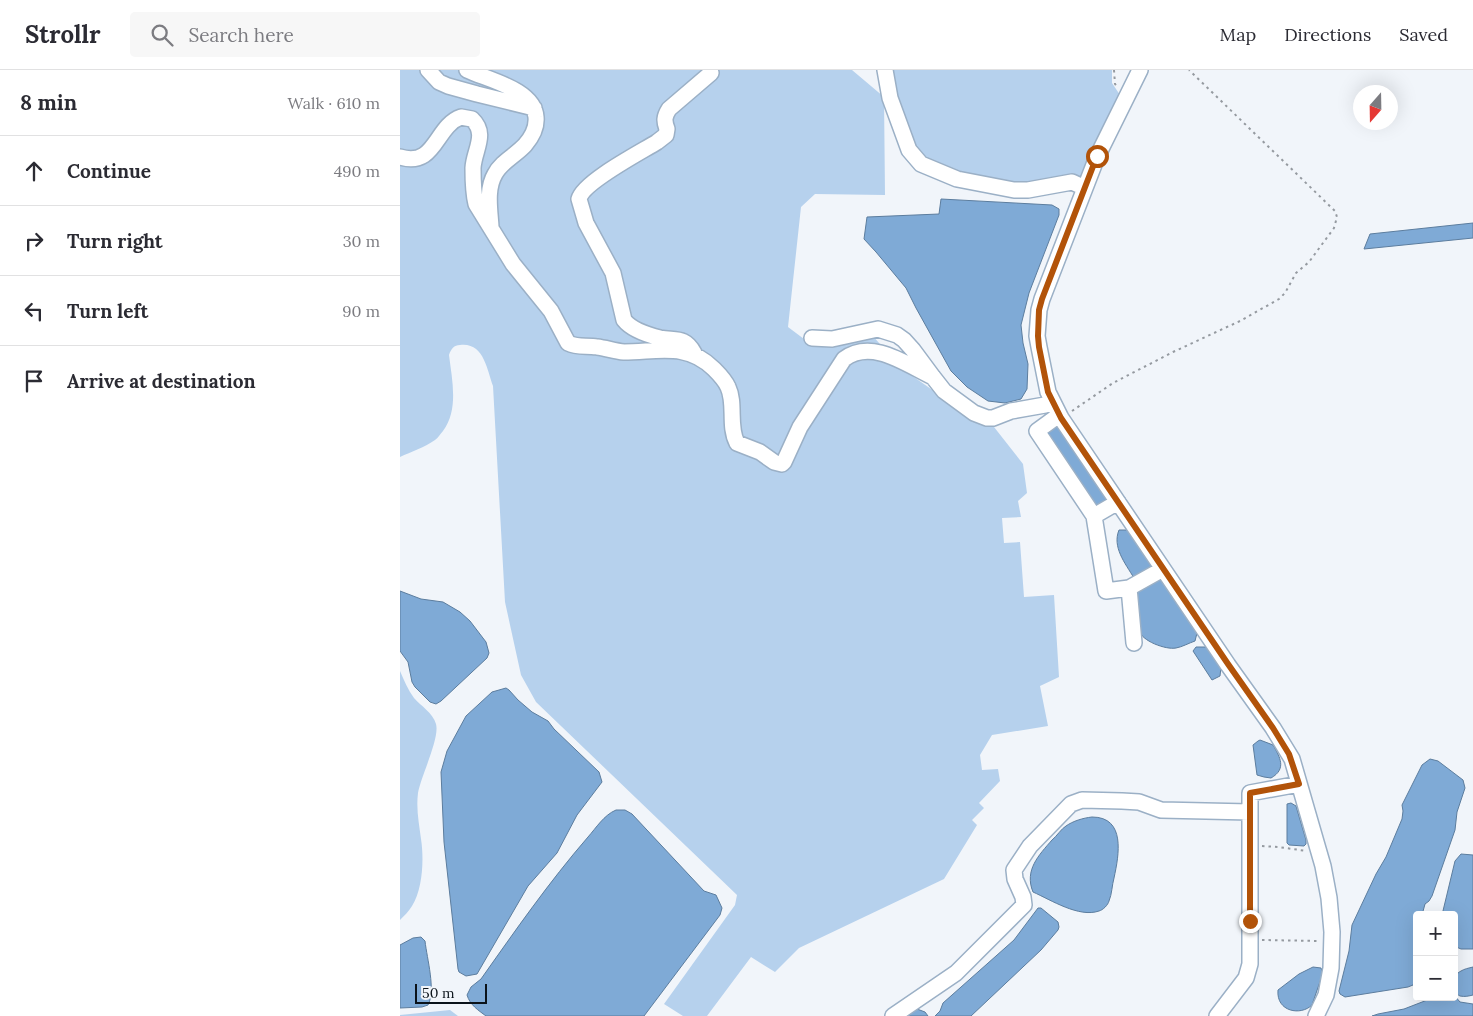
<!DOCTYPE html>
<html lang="en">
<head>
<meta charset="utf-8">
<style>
  body { margin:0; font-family:Lora,serif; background:#f7f7f7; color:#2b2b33 }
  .controls { position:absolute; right:15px; bottom:15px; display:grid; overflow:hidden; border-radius:5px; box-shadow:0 5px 20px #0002 }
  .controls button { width:45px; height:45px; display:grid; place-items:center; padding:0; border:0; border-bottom:1px solid #e1e1e2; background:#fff; color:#2b2b33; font:25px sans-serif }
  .compass { position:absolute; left:953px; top:15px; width:45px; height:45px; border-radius:50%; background:#fff; box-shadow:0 5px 20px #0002; rotate:200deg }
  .scale { position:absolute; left:15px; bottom:12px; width:72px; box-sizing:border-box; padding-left:5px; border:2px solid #0b131a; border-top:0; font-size:14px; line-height:18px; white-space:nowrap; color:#0b131a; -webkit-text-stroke:4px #f1f5fa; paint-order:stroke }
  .stop { position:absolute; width:15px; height:15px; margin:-11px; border:4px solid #b25309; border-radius:50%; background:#fff }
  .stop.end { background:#b25309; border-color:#fff; box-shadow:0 1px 5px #0008 }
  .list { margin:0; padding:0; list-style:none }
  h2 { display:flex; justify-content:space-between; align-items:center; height:65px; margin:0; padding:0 20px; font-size:21px }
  h2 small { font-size:16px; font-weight:400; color:#7c7c81 }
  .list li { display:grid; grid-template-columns:32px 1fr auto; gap:15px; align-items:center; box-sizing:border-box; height:70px; padding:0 20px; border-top:1px solid #e1e1e2 }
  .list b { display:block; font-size:19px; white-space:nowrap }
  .list em { font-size:16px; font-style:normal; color:#7c7c81 }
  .icon { flex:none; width:28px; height:28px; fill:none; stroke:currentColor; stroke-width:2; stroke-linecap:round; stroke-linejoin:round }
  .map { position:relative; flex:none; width:1073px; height:946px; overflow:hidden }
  header { display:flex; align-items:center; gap:30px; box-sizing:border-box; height:70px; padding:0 25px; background:#fff; border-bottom:1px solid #e1e1e2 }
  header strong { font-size:24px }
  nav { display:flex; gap:28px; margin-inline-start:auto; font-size:18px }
  .search { width:350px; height:45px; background:#f7f7f7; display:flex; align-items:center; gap:12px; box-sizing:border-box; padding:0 18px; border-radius:5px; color:#7c7c81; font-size:19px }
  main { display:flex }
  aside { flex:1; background:#fff }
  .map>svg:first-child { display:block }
  .green { fill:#b6d1ed }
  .water { fill:#7faad6; stroke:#5c7d9e }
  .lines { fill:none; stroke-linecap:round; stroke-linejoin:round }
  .minor-casing { stroke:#9bb0c6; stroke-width:18 }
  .path { stroke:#959aa0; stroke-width:2; stroke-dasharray:2.5 4; stroke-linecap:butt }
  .minor { stroke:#fff; stroke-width:15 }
  .route { stroke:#b25309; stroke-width:6 }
</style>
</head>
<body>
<header>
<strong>Strollr</strong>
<div class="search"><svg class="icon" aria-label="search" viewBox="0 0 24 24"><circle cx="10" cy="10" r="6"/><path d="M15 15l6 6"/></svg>Search here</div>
<nav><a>Map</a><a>Directions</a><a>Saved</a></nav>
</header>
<main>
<aside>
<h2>8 min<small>Walk · 610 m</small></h2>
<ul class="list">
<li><svg class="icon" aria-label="ahead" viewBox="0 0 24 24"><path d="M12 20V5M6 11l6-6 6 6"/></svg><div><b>Continue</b></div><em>490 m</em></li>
<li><svg class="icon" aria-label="right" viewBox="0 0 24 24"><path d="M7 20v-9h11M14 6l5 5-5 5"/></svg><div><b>Turn right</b></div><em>30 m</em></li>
<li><svg class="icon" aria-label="left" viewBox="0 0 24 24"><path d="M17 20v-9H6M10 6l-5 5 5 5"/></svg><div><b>Turn left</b></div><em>90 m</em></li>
<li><svg class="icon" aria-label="arrive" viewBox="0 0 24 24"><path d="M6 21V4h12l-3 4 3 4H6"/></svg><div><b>Arrive at destination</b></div></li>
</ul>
</aside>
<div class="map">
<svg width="1073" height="946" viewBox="0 0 1073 946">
  <rect width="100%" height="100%" fill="#f1f5fa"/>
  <path class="green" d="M0,0H452L484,27L485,125L415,124L401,137L388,257L412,275L472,265L501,298L581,354L594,357L623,394L627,423L618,431L621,447L602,448L604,473L620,472L624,527L654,525L659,607L640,616L648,656L592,665L580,685L582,700L598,699L600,711L579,733L584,738L572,750L577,755L544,809L399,878L375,902L351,887L307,946H283L264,934L335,835L337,825L136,632L121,605L105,532L93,316C87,300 84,272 60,275C54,275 51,279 49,285C52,310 59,339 43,361C40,364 38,368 35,370C25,377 11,382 0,387Z
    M489,0H712V13L722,28L684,112L624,116L546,101L512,80Z
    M0,601C4,610 8,620 14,628C21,636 33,643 36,654C40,668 21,706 18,723C16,739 19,753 21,769C24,788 23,819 12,836C9,841 4,846 0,850Z
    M50,940L58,946H0V945Z"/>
  <path class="water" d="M541,129L652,135L659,139V145L629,223L621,255L623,273L628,294L627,319L621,329L605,333L588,331L567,317L551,301L516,238L506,218L476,182L464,169L467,147L539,144Z
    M1073,153V168L964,179L970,164Z
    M656,351L711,429L699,439L684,420L646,363Z
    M719,460H730L754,496L734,508C725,493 712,477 719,460Z
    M756,507L763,509L797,563L795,571C789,573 782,577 776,578C766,580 741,571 739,560C736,548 737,533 736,520Z
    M0,521L21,529L43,532L60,542L70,551L86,572L89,583L87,588L41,631L36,634L30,632L15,617L12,612L8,592L0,581Z
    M796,577H806L821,597L820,606L812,610L793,581Z
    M106,618L109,620L118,630L132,642L148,651L154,659L199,702L202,712L177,745L157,783L128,816L77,904L66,906L59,902L58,899L44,772L41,702L47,681L66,646L92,622Z
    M860,670L873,675C880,687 887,699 871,708L864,707L857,705L853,675L858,671Z
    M1030,689L1038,691L1063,710L1065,718L1057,742L1055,760L1032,826L1029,831L1025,834L1022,845H1017V909L1013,915L1008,917L945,927L940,924L939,921L949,881L952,855L976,804L986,787L1002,749L1003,741L1002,735L1022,695Z
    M891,733L896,736L906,770V774L904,776L889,775L887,773V734Z
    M216,740H225L232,744L304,821L316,825L322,838L320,845L244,946H86C78,940 70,935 67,925L71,917L81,909C115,861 149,812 188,767C196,758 204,745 216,740Z
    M692,747C726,747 719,785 714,808C712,815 712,824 709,831C708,835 703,840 699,841C679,848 651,830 633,822C624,800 639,785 652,770C657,766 661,759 666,756C673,751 683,748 692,747Z
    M1061,784L1073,785V879H1061L1054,876V845H1042L1055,791Z
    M638,838H641L658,852L659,857L658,860L641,880L571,946H535L540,941L543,933L614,870Z
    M21,867L25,871C27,889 36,920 28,935L22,937L0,938V875L13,868Z
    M913,897L921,898L923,903L912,935C901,946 876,942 878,920L899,904Z
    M1073,897V925C1069,926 1065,927 1060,926C1051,922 1052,905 1061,901C1064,899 1069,898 1073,897Z
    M1054,925L1060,932L1073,934V946H972L978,944L1004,939L1035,927H1054Z
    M517,939L525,942L528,946H509L508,945Z"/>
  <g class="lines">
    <defs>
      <path id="minor" d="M28,0L39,12L48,16L77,24L134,38
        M67,0C88,10 134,19 136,47C137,57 132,67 125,75C116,85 101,92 95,104C86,119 90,140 91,157
        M485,0L490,28L509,80L521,94L557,109L614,120H628L672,112L685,118
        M740,0L697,87L642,229L639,240L637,266L639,277L648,322L661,348L828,595L873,658L892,689L923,796L929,828L932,862L931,898L926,925L916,946
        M0,87C36,98 35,56 61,47L72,49C88,64 74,80 73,98C73,110 73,122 76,134L113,194L151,241L168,273C178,278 187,275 197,277C206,278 214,281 224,282C258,282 287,272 314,299C319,304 325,310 328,317C336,334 328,356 337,373L360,382L374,392L382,394L384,392L400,357L444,289C472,268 507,295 533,307
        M412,268L432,269L478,259L497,265L504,270L513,280L533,307L544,321L574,343L587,348H593L611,341L645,335L652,332
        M294,283C285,266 275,271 260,268C248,265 231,259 224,250L213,203L186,153L179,129C183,112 241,82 257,72L266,65L267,59C264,51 264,47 269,39L311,3
        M659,345L637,361L694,446L718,432
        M694,446L706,521L729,518L763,499
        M729,518L734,573
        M493,946L556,903L624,835L623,827L615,809L614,800L630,776L671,734L682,730L722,731L739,732L761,740L850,742
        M817,946L846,908L850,894V723L899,714"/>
    </defs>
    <use href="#minor" class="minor-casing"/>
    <path class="path" d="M714,0L715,14L718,18
      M672,341L713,313L773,282L840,251L879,229L885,223L896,203L909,192L934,158L937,147L935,141L789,0
      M862,776L878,777L907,781
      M862,870L919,871"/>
    <use href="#minor" class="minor"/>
  </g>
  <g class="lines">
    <path class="route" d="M697,86L642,229L639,240L638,266L639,277L648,322L661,348L828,594L873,658L889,684L899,714L850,723V851"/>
  </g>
</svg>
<div class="controls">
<button>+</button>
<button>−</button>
</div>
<svg class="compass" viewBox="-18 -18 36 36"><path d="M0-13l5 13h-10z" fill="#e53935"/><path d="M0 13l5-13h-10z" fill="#7c7c81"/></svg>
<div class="scale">50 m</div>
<div class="stop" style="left:697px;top:86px"></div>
<div class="stop end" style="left:850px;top:851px"></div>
</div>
</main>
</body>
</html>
